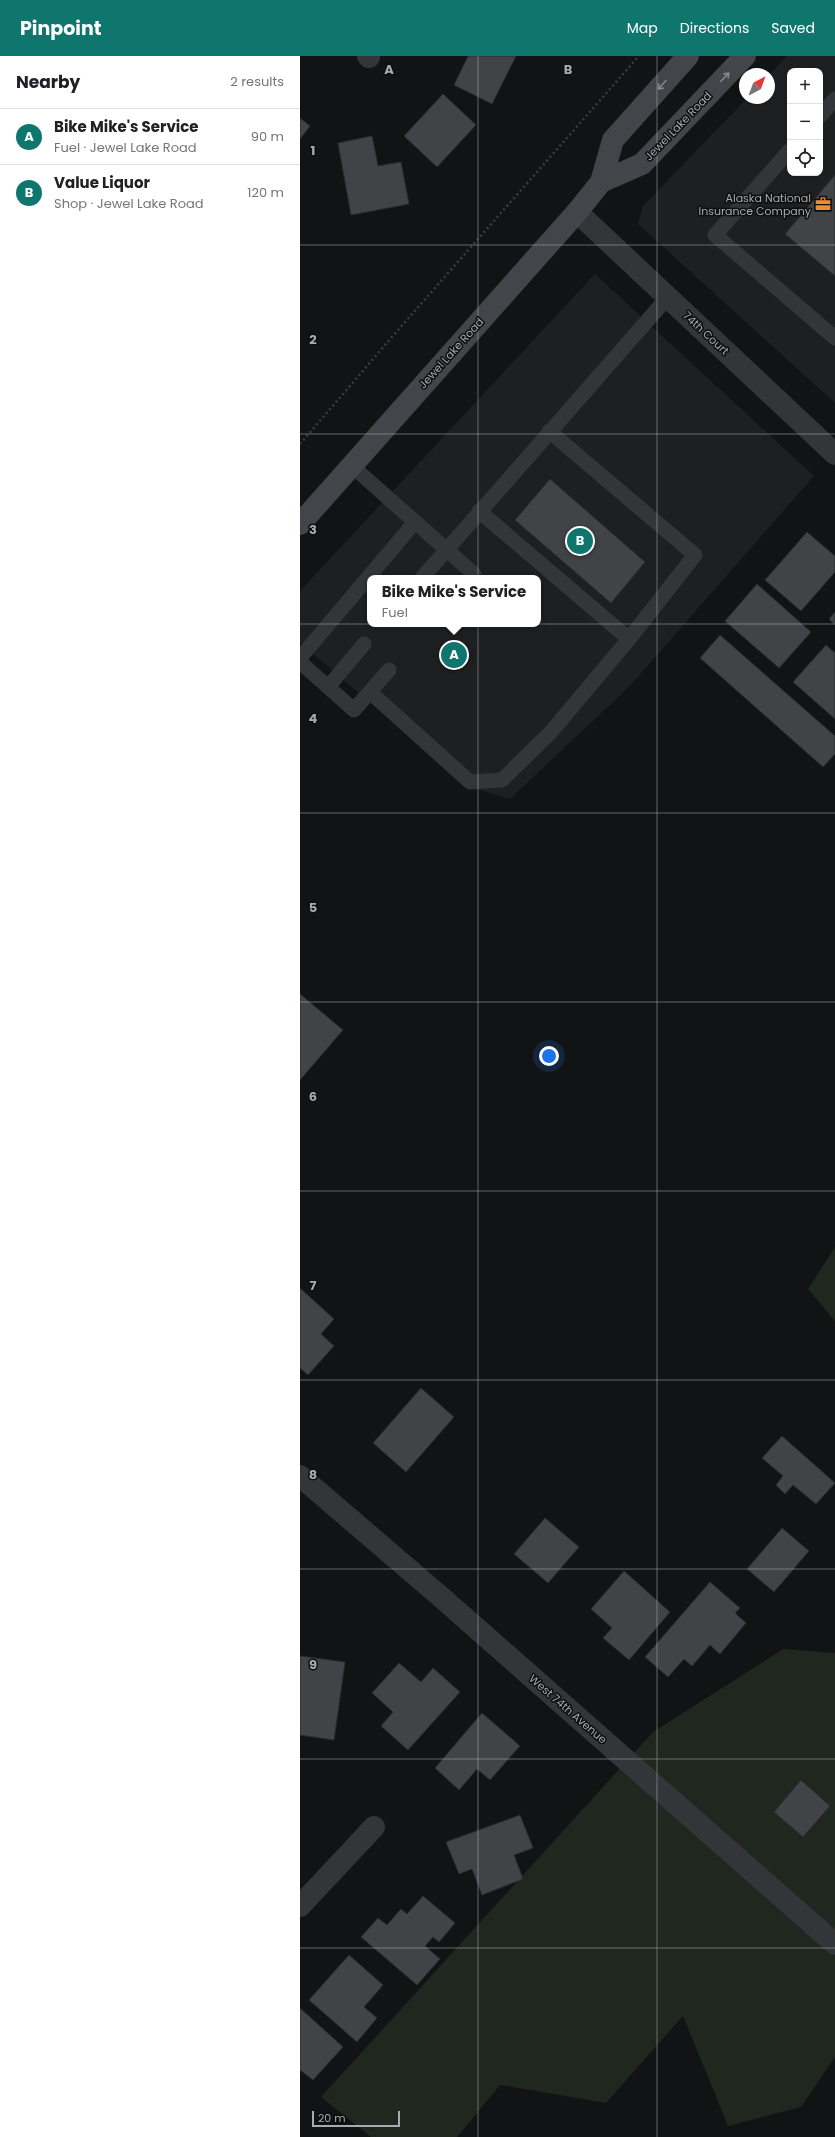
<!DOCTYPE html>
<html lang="en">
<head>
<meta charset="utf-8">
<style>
  body { margin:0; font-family:Poppins,sans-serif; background:#f6f6f6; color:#202124 }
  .controls { position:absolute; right:12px; top:12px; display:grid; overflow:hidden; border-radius:8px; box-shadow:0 1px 3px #0004 }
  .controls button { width:36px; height:36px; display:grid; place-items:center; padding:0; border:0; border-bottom:1px solid #e0e0e0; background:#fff; color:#202124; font:20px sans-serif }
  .compass { position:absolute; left:439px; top:12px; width:36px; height:36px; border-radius:50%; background:#fff; box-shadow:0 1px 3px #0004; rotate:41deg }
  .scale { position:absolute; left:12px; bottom:10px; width:88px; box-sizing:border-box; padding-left:4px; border:2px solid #a4acb4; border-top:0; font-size:11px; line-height:14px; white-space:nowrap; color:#a4acb4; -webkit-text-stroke:3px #0d0e0f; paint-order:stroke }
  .you { position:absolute; left:249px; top:1000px; width:14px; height:14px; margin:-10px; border:3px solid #fff; border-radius:50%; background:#1a73e8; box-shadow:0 0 0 6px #1a73e833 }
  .badge { display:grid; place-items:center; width:26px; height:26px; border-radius:50%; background:#0f766e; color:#fff; font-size:13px; font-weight:700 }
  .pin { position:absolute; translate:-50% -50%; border:2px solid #fff; box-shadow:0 1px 4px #0006 }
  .popup { position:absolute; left:67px; top:519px; width:174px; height:52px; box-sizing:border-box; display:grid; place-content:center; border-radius:8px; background:#fff; filter:drop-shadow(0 1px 3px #0005); font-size:13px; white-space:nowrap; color:#757577 }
  .popup b { font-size:15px; color:#202124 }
  .popup::after { content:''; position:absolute; left:50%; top:100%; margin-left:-8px; border:8px solid transparent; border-top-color:#fff }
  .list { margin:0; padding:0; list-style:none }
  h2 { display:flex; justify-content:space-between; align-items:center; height:52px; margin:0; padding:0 16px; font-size:17px }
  h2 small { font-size:13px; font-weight:400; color:#757577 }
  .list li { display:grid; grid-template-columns:26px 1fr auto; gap:12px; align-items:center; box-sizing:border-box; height:56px; padding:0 16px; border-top:1px solid #e0e0e0 }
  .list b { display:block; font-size:15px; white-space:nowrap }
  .list p { margin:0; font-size:13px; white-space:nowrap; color:#757577 }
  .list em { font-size:13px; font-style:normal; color:#757577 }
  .icon { flex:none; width:22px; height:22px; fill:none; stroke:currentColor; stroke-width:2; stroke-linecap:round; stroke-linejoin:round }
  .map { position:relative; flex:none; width:535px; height:2081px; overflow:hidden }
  header { display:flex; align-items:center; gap:24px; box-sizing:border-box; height:56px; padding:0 20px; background:#0f766e; color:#fff }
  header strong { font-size:19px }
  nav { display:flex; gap:22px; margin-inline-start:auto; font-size:14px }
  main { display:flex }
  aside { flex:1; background:#fff }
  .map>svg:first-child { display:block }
  .built { fill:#1e1f21; fill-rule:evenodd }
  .green { fill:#1f271f }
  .building { fill:#414347; stroke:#2c2d30 }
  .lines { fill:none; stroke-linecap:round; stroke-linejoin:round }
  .path { stroke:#3a3c40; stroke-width:2.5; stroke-dasharray:2 3; stroke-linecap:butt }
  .lane { stroke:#343539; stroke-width:15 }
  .street { stroke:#343539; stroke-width:22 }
  .secondary { stroke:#424549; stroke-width:22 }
  .oneway { stroke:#82888f }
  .grid { fill:none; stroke:#a4acb4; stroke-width:1; stroke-opacity:0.55 }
  .labels { text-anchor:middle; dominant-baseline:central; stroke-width:3; stroke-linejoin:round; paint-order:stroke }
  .street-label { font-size:11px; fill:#a4acb4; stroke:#0d0e0f }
  .poi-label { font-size:11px; fill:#a4acb4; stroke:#0d0e0f; text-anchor:end }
  .grid-label { font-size:13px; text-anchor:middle; font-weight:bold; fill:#a4acb4; stroke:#0d0e0f; stroke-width:3; stroke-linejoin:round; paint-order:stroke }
</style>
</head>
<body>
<header>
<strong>Pinpoint</strong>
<nav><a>Map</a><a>Directions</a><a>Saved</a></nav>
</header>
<main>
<aside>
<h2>Nearby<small>2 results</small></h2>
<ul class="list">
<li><span class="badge">A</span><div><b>Bike Mike's Service</b><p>Fuel · Jewel Lake Road</p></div><em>90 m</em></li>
<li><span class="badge">B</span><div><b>Value Liquor</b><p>Shop · Jewel Lake Road</p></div><em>120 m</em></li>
</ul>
</aside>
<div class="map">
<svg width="535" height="2081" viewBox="0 0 535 2081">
  <rect width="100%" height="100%" fill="#121314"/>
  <path class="built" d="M487,0H535V347L338,168L343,150L447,42H469V19ZM490,15H520V117H490Z
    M295,218L514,420L329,631L210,743L170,731L0,587V535ZM70,522H238V568H70Z"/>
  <path class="green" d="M535,1191V1265L508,1233Z
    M483,1593L535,1597V2001L501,2051L428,2070L383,1960L306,2047L200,2029L157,2081H71L21,2041L353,1676Z"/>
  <path class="building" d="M168,0H216L192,48L154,29Z
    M143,38L176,69L137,111L104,80Z
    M0,62L10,70L0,83Z
    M72,80L78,110L101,106L109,148L51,159L38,87Z
    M535,119V220L485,178Z
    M250,423L345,506L311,547L215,464Z
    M507,476L535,500V516L501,555L465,524Z
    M457,528L511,576L479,612L425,565Z
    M535,556V569L529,563Z
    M420,579L535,680V698L523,711L400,602Z
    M526,589L535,597V663L493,626Z
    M0,938L43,974L0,1024Z
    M0,1232L34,1263L21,1278L34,1290L8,1319L0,1312Z
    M121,1332L154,1361L106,1416L73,1387Z
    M482,1380L535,1427L516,1448L493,1429L485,1438L476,1429L483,1420L462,1402Z
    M245,1462L279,1491L248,1527L214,1498Z
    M482,1472L509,1495L474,1536L447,1513Z
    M324,1515L370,1556L329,1604L303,1582L312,1572L291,1553Z
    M410,1526L440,1552L435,1557L446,1567L420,1598L410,1589L392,1610L384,1603L368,1621L345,1601Z
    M0,1600L45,1606L34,1684L0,1679Z
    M99,1607L121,1626L133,1612L160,1636L108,1694L81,1670L93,1656L72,1637Z
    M182,1657L220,1690L190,1724L177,1713L159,1734L135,1712Z
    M501,1724L530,1750L503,1781L474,1756Z
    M220,1759L233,1792L214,1799L223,1823L182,1839L172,1813L159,1818L146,1786Z
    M123,1840L155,1867L139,1886L133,1881L125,1890L140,1903L117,1929L61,1881L78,1862L87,1869L101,1853L107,1858Z
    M49,1899L83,1929L64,1951L77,1962L57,1986L9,1944Z
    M0,1952L43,1991L13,2024L0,2014Z"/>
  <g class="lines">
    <path class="path" d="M0,388L98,274L339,0"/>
    <path class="lane" d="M520,60L535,43
      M490,94L415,179L535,282
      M249,375L395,499L329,583
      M52,410L174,518L171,522
      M122,522L368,241
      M0,602L115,466
      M0,606L54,654L89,614
      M28,631L64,588
      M70,636L170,726L202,724L251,676L329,583L179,455"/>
    <path class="street" d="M68,0L69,1
      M277,156L535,398
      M0,1420L141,1541L535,1888
      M0,1850L74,1771"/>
    <path class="secondary" d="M301,126L342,108L445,0
      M0,468L277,156L301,126L313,84L388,0"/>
  </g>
  <defs><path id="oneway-shaft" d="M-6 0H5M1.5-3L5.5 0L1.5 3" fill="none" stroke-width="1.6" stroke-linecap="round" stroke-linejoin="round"/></defs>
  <g class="oneway">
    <use href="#oneway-shaft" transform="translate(425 21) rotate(-46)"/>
    <use href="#oneway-shaft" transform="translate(362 29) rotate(132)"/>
  </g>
  <path class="grid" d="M178,0V2081M357,0V2081M0,189H535M0,378H535M0,568H535M0,757H535M0,946H535M0,1135H535M0,1324H535M0,1513H535M0,1703H535M0,1892H535"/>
  <defs>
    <symbol id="office-bare" viewBox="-9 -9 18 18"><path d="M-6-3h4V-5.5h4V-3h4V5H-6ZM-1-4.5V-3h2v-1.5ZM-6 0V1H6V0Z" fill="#ef8c2f" stroke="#0d0e0f" stroke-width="2.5" paint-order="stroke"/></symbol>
  </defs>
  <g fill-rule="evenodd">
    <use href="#office-bare" x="512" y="137" width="22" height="22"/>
  </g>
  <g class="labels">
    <g class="street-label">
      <text transform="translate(378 70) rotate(-46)">Jewel Lake Road</text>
      <text transform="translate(406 277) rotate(43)">74th Court</text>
      <text transform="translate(151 297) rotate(-48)">Jewel Lake Road</text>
      <text transform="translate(268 1653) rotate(41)">West 74th Avenue</text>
    </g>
    <g class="poi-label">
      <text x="511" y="142">Alaska National<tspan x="511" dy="13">Insurance Company</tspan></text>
    </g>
  </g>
  <g class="grid-label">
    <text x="89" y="18">A</text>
    <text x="268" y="18">B</text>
    <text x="13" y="99">1</text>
    <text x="13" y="288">2</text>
    <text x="13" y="478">3</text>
    <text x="13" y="667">4</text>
    <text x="13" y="856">5</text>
    <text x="13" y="1045">6</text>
    <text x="13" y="1234">7</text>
    <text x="13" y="1423">8</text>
    <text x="13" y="1613">9</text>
  </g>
</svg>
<div class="controls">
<button>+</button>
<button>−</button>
<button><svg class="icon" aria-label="locate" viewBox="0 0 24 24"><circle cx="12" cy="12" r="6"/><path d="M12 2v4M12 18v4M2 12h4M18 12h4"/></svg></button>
</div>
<svg class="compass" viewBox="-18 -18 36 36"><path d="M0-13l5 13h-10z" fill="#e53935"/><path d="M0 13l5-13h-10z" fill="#757577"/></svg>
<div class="scale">20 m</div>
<div class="you"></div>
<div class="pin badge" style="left:154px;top:599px">A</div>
<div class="popup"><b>Bike Mike's Service</b>Fuel</div>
<div class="pin badge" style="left:280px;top:485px">B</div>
</div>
</main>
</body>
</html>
